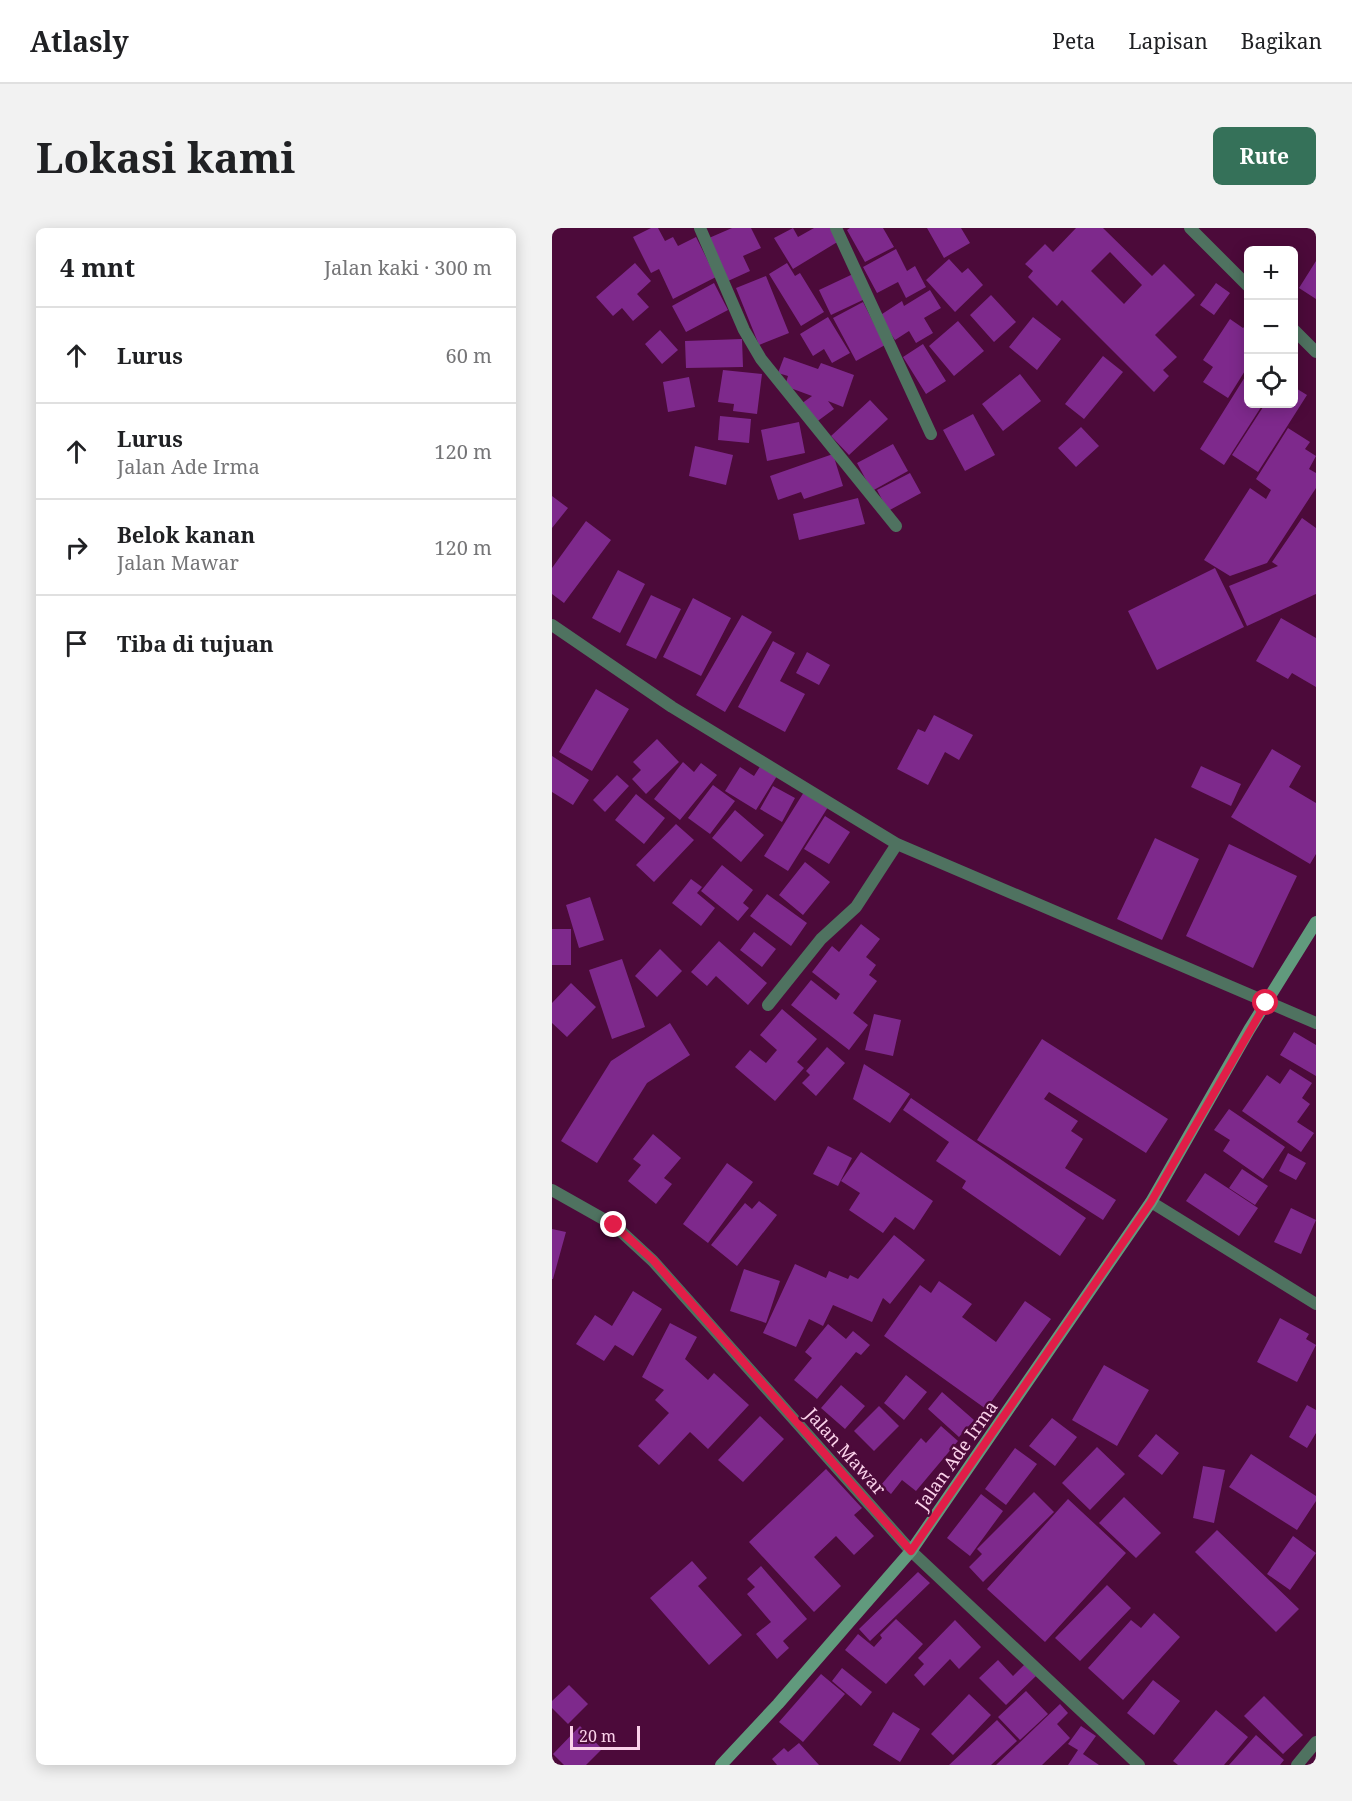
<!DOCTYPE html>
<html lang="id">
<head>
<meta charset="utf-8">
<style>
  body { margin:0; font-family:"Noto Serif",serif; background:#f2f2f2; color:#202124 }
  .controls { position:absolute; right:18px; top:18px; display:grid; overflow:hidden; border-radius:9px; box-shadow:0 3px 15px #0003 }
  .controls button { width:54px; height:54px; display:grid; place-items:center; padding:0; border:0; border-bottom:2px solid #e0e0e0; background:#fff; color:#202124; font:30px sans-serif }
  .scale { position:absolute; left:18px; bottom:15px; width:70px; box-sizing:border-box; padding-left:6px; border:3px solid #fad2ea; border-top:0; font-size:16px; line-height:21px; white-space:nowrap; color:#fad2ea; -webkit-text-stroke:4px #4c0a3a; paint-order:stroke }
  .stop { position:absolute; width:18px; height:18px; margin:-14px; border:4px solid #e11d48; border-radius:50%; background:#fff }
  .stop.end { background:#e11d48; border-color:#fff; box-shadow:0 2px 6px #0008 }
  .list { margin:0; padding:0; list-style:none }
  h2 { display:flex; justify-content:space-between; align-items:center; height:78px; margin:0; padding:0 24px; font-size:26px }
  h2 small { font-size:20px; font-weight:400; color:#757577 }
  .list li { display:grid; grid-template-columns:39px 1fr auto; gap:18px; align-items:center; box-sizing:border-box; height:96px; padding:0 24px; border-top:2px solid #e0e0e0 }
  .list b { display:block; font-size:22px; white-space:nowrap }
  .list p { margin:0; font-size:20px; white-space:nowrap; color:#757577 }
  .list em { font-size:20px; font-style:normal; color:#757577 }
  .icon { flex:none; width:33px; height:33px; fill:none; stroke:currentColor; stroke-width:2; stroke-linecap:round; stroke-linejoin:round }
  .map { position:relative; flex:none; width:764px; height:1537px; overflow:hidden; border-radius:9px }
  header { display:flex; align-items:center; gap:36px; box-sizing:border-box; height:84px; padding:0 30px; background:#fff; border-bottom:2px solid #e0e0e0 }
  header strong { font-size:28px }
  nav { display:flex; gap:33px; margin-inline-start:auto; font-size:21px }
  .intro { display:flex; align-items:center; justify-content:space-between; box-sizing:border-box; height:144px; padding:0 36px }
  h1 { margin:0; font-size:42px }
  .button { padding:15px 27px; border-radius:9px; background:#357159; color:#fff; font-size:21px; font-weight:700 }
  main { display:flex; gap:36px; padding:0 36px }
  aside { flex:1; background:#fff; border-radius:9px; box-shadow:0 3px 15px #0003 }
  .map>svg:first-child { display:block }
  .building { fill:#7e298c; fill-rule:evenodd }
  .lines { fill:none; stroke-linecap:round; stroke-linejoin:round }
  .street { stroke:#4f7260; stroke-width:12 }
  .secondary { stroke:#619a7d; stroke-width:12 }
  .route { stroke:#e11d48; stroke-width:8 }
  .labels { text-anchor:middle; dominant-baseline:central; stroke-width:5; stroke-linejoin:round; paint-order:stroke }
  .street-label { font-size:18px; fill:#fad2ea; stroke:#4c0a3a }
</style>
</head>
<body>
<header>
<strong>Atlasly</strong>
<nav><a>Peta</a><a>Lapisan</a><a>Bagikan</a></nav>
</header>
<div class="intro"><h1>Lokasi kami</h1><a class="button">Rute</a></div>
<main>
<aside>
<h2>4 mnt<small>Jalan kaki · 300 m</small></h2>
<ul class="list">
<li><svg class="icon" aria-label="ahead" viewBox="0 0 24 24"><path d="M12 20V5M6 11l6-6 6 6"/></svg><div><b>Lurus</b></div><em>60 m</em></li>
<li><svg class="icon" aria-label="ahead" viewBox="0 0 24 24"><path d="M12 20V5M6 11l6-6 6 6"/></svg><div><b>Lurus</b><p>Jalan Ade Irma</p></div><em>120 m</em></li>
<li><svg class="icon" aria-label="right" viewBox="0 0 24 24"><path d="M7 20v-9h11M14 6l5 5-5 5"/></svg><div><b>Belok kanan</b><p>Jalan Mawar</p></div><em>120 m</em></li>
<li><svg class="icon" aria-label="arrive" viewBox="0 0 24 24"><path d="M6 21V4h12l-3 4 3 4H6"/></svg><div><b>Tiba di tujuan</b></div></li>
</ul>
</aside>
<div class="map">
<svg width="764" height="1537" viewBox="0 0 764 1537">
  <rect width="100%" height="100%" fill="#4c0a3a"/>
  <path class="building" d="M99,0H106L113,13L121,9L126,18L144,9L164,49L121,71L107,41L99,45L81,9Z
    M180,0H199L209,20L191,28L198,43L176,53L157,10Z
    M241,0L246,9L262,0H279L287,13L241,41L222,10Z
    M298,0H331L342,19L313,34L295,2Z
    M375,0H409L418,15L392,30Z
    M524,0H551L600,48L612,36L643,67L603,107L625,129L611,142L617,148L602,164L510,72L505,78L476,49L481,43L473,36L493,16L501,24ZM558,24L590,57L572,76L539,43Z
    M344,21L355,43L363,38L374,59L354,70L346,54L325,65L311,39Z
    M397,31L410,45L416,40L431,57L403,84L374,52Z
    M764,33V71L747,60Z
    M83,35L99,53L85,66L97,79L81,93L70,80L61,88L44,69Z
    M235,35L243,48L248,45L272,84L249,98L217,46Z
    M301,46L313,71L279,87L267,62Z
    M214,48L237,105L207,117L184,60Z
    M162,55L176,82L134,104L120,78Z
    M664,55L678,65L662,87L648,77Z
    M378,62L389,80L372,90L381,105L364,115L357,103L343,112L327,88L350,73L352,78Z
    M439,67L464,94L442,114L418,87Z
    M311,74L333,117L304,133L281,90Z
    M276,89L298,125L280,135L272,121L261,128L248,106Z
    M481,89L509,111L485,142L457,119Z
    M678,91L691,100L696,95V138L676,170L651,154L661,139L651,132Z
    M406,93L432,123L402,148L377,118Z
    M108,102L126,122L110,136L93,116Z
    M190,111L191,139L134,140L133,113Z
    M371,116L394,153L374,166L351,129Z
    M551,128L571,144L532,191L513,176Z
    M232,129L266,141L269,135L302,147L291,179L276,173L282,181L263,195L249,176L260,168L233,158L236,148L226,145Z
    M171,142L210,146L205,186L181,183L182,176L166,174Z
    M696,144V176H711L672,237L648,221Z
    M468,146L489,173L451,203L430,176Z
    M137,149L143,179L116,184L111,154Z
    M742,159L755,167L706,244L680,227L713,176H742Z
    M318,172L336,191L297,227L279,208Z
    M421,186L443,227L413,243L391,202Z
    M168,188L199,191L197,215L166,212Z
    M247,194L253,225L215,233L209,202Z
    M529,199L547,218L524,239L506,220Z
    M736,200L758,214L753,221L764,228L757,241L764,245V260L715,335L678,348L652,332L698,260L714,271L719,262L704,251Z
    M341,216L356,243L320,263L305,235Z
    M143,218L181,227L174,257L137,248Z
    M281,226L291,258L252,271L249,264L226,272L218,248Z
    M358,245L369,265L336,283L325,262Z
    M0,268L16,280L0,300Z
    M306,270L313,296L247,312L241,286Z
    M750,290L764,300V366L695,398L677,358L726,338L720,334Z
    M34,293L59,312L12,375L0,366V340Z
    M663,340L692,399L605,442L576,383Z
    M66,342L93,356L68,405L40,390Z
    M99,367L129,381L104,431L74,417Z
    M141,370L179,390L149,448L111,429Z
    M190,387L220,404L173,484L144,467Z
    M729,390L764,410V459L740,445L736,451L704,433Z
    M221,413L243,425L228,453L253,466L233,504L186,479Z
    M255,424L278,437L267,457L244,445Z
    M44,461L77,481L40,543L7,524Z
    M382,487L421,507L407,532L393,524L376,557L345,541L366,501L373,504Z
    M105,511L127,534L94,566L80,551L89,542L81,534Z
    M720,521L749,538L737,559L764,575V626L758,636L679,589Z
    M0,528L37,552L21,577L0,564Z
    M131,534L142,544L149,535L165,547L128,592L102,571Z
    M209,537L225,548L204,582L173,563L188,539L202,548Z
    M649,538L689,556L679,578L639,559Z
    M65,547L77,558L53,584L41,572Z
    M161,557L183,573L158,606L136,590Z
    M221,558L243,570L230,594L208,581Z
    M252,564L276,579L236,643L212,628Z
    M84,566L113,590L92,616L63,592Z
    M183,582L212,607L189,634L160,610Z
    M273,588L298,604L277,636L252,621Z
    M124,596L142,612L102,654L84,637Z
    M603,610L647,631L610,712L565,691Z
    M677,616L745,648L701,740L634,708Z
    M253,634L278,654L251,687L227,667Z
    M170,637L201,662L191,675L197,680L186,693L149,663Z
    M139,651L150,659L145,665L163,680L149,698L120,675Z
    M215,666L255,695L239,718L198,688Z
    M38,669L52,712L27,720L14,677Z
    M309,696L328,711L314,729L324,737L317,747L325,753L301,785L316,797L297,822L239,777L259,752L284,772L288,766L260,744L280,718L287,724Z
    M0,701H19V737H0Z
    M202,704L224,721L210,739L188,722Z
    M167,713L215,755L196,777L164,748L155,758L139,744Z
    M108,721L130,743L105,769L83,748Z
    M70,731L93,799L60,811L37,742Z
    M19,755L44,779L15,809L0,795V775Z
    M230,781L265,811L245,834L252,840L223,873L183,839L198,822L214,835L225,822L208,807Z
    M322,786L349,792L341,828L313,822Z
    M118,795L138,827L95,855L45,935L9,913L59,833Z
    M742,804L764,817V848L728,827Z
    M490,811L616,891L594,925L497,864L492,871L526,893L519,903L531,911L513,940L564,972L551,992L425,912Z
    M275,819L293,835L264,868L250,855L258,847L254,843Z
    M312,836L358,866L338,895L301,871Z
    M738,841L760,855L750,870L758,876L745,894L762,905L749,924L690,883L715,847L728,856Z
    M359,870L534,990L508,1028L410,960L414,953L384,933L397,914L351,882Z
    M677,881L733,919L711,951L671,923L678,912L662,902Z
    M101,906L129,930L112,950L120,956L104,976L76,953L89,937L81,931Z
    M276,918L300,930L286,958L261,946Z
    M309,924L381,973L362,1002L343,989L331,1005L297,982L308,965L289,953Z
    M736,925L754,935L744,952L727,943Z
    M175,935L201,954L156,1015L131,996Z
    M690,941L716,958L703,977L677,960Z
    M653,945L706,980L687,1008L634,973Z
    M207,973L225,987L185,1038L159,1017L193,975L200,981Z
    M739,980L764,992L749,1026L722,1014Z
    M0,1001L14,1004L1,1051H0Z
    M342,1007L373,1032L338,1076L331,1070L320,1094L281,1077L271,1098L257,1091L244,1119L211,1105L243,1036L274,1050L277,1043L296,1051L298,1047L306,1051Z
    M192,1041L228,1053L214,1095L178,1083Z
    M387,1053L420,1076L410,1089L444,1114L473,1073L499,1091L434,1181L332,1108L368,1057L379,1065Z
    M81,1063L110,1081L81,1128L63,1117L52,1133L24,1116L43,1087L60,1098Z
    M728,1090L757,1106L754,1111L764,1117L745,1154L705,1134Z
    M118,1095L145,1109L133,1131L156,1152L162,1145L197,1177L156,1221L138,1204L107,1237L86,1218L117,1185L103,1172L112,1162L90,1149Z
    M276,1096L294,1111L301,1103L318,1117L309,1127L304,1124L265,1171L242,1152L260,1130L253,1124Z
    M552,1137L597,1162L565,1218L520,1192Z
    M354,1147L375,1164L352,1192L332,1175Z
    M289,1157L313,1178L293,1201L269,1180Z
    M390,1164L422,1192L407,1209L376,1181Z
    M755,1177L764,1182V1205L755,1220L737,1209Z
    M327,1178L347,1198L322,1223L302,1203Z
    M208,1188L232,1211L191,1254L166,1232Z
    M500,1190L525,1209L503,1238L477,1218Z
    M389,1198L406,1213L364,1263L350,1252L339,1266L329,1257L369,1210L374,1215Z
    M604,1206L627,1225L610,1247L586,1228Z
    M545,1219L573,1246L538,1282L510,1255Z
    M463,1220L485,1236L454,1277L433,1261Z
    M699,1226L764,1268V1273L745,1302L677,1259Z
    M651,1238L673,1242L662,1295L641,1290Z
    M274,1241L310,1280L302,1287L322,1308L302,1327L284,1308L262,1329L289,1358L262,1384L197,1314Z
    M482,1264L502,1284L431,1354L417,1339L430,1326L425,1321Z
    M429,1266L451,1283L418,1328L395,1310Z
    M572,1269L609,1305L584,1330L547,1295Z
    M516,1271L574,1325L493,1414L435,1361Z
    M665,1302L747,1381L724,1404L643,1324Z
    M741,1308L764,1325L738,1362L715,1346Z
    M140,1333L155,1350L146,1358L190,1407L157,1437L98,1370Z
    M209,1338L255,1391L231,1413L237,1420L225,1431L204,1406L219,1394L195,1366L203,1359L195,1351Z
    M366,1344L378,1355L318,1413L307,1401Z
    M555,1357L579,1380L528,1433L503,1410Z
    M602,1385L628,1409L571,1472L536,1440L579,1392L589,1400Z
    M344,1391L371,1416L334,1456L293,1422L306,1406L322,1419L330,1410L328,1407Z
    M403,1392L429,1419L407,1441L398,1431L372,1458L362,1447L372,1436L366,1430Z
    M446,1432L461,1448L473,1436L484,1448L454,1477L427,1450Z
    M290,1440L320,1464L309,1478L280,1453Z
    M269,1446L293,1466L251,1514L227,1494Z
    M601,1452L628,1473L602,1507L575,1485Z
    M17,1457L36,1476L16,1496L0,1480V1473Z
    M474,1463L496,1486L468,1512L446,1489Z
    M417,1466L439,1487L401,1527L379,1506Z
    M712,1468L751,1507L731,1526L692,1488Z
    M508,1476L516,1485L505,1496L518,1510L490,1537H444Z
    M664,1482L696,1509L672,1537H626L621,1533Z
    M341,1484L368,1501L348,1534L321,1517Z
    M445,1492L465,1513L439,1537H397Z
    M28,1498L50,1521L34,1537H12L1,1526Z
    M529,1498L544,1508L531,1526L547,1537H516L526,1522L516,1516Z
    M704,1507L732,1532L728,1537H677Z
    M247,1515L267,1537H225L220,1531L232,1520L236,1524Z"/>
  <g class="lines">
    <path class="street" d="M148,0L192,102L209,131L344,298
      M284,0L379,206
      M638,0L696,58
      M742,102L764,124
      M0,397L120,479L345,616L764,795
      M216,777L269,711L304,679L345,616
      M0,962L62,997L101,1033L359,1323L587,1537
      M599,974L764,1076
      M745,1537L764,1514"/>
    <path class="secondary" d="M169,1537L226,1476L359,1323L599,974L697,802L764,694"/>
  </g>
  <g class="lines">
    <path class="route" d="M62,997L101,1032L359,1323L599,974L714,775"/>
  </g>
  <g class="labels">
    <g class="street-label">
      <text transform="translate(294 1223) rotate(48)">Jalan Mawar</text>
      <text transform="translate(404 1227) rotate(-55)">Jalan Ade Irma</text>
    </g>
  </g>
</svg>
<div class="controls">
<button>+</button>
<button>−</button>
<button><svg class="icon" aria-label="locate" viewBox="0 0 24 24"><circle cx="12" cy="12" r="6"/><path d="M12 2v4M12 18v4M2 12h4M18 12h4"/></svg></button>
</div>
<div class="scale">20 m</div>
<div class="stop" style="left:714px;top:775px"></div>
<div class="stop end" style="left:62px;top:997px"></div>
</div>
</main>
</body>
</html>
